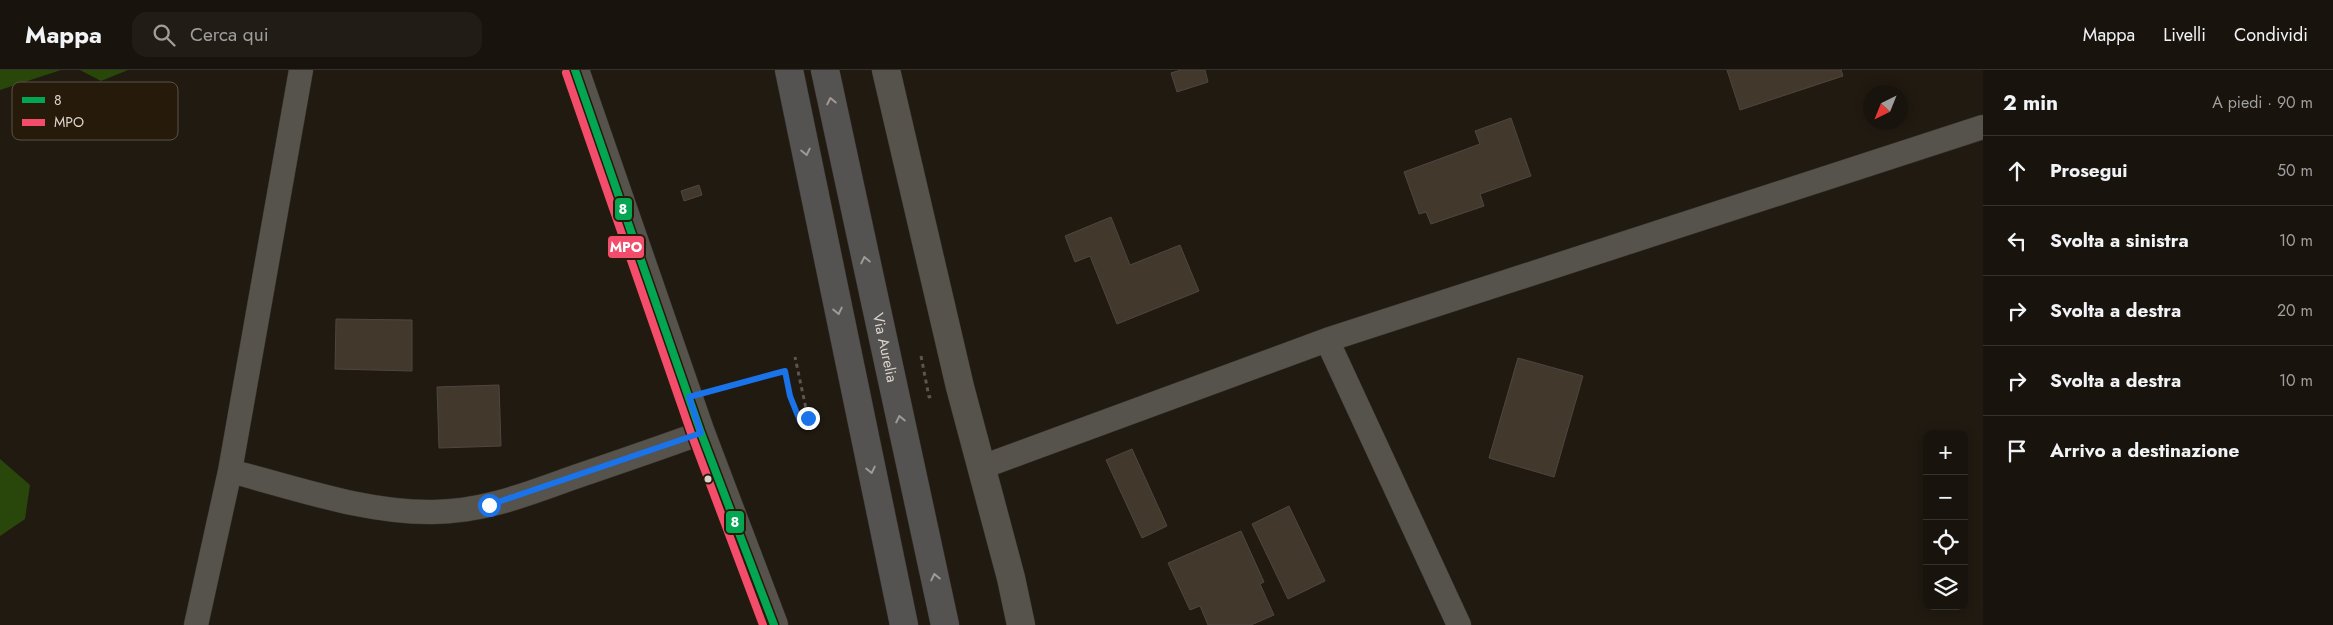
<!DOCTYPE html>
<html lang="it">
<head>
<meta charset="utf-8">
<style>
  body { margin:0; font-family:Jost,sans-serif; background:#211d16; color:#f1f3f6 }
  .controls { position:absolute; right:15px; bottom:15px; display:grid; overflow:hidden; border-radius:10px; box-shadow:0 2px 12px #0003 }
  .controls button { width:45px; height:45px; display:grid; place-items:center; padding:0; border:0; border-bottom:1px solid #36332e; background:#18140d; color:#f1f3f6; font:25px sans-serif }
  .compass { position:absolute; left:1863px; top:15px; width:45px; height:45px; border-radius:50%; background:#18140d; box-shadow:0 2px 12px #0003; rotate:223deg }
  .stop { position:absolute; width:15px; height:15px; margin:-11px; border:4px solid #1a73e8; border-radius:50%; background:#fff }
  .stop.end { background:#1a73e8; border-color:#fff; box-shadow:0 1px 5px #0008 }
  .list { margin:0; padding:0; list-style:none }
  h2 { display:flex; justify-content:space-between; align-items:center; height:65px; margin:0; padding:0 20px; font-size:21px }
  h2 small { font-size:16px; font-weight:400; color:#9f9e9d }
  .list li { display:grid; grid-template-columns:32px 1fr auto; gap:15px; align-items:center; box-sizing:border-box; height:70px; padding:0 20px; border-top:1px solid #36332e }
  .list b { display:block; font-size:19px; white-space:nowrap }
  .list em { font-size:16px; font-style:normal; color:#9f9e9d }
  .icon { flex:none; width:28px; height:28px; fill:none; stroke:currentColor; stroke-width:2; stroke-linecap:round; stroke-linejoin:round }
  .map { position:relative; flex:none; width:1983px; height:555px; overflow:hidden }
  header { display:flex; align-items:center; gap:30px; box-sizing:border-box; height:70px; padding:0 25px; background:#18140d; border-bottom:1px solid #36332e }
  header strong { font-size:24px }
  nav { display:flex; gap:28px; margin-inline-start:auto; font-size:18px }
  .search { width:350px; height:45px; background:#211d16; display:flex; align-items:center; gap:12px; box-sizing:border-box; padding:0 18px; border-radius:15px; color:#9f9e9d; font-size:19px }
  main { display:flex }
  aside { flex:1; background:#18140d }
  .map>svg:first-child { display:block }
  .forest { fill:#2a470b }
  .building { fill:#43382c; stroke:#4d4740 }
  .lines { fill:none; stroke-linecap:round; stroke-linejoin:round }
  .street-casing { stroke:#37332d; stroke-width:25 }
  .secondary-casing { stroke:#37332d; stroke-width:29 }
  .highway-casing { stroke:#37332d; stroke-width:29 }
  .path { stroke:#5b5651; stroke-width:3; stroke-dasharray:4 4; stroke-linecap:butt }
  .street { stroke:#56524c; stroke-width:24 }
  .secondary { stroke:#56524c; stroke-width:28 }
  .highway { stroke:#555252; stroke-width:28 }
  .bus-1-casing { stroke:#261b0b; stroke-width:11 }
  .bus-2-casing { stroke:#261b0b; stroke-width:11 }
  .bus-1 { stroke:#00a651; stroke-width:8 }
  .bus-2 { stroke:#f44d6c; stroke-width:8 }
  .oneway { stroke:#9f9a94 }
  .route { stroke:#1a73e8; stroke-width:6 }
  .bus-dot { fill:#dbd4ca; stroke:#261b0b; stroke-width:2 }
  .labels { text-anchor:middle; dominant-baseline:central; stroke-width:5; stroke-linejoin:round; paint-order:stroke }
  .street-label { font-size:15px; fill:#dbd4ca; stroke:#261b0b }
  .key { fill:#261b0b; stroke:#5c5244; stroke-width:1 }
  .key-label { font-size:14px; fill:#dbd4ca }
  .line-badge { stroke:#261b0b; stroke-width:2 }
  .badge-label { font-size:14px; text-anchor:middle; font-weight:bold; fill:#fff }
</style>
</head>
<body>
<header>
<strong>Mappa</strong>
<div class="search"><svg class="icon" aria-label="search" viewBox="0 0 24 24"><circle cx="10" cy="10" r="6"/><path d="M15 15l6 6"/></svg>Cerca qui</div>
<nav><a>Mappa</a><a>Livelli</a><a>Condividi</a></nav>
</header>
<main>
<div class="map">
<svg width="1983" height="555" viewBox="0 0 1983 555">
  <rect width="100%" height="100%" fill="#201a11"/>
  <path class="forest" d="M0,0H61L0,20Z
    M80,0H128L101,11Z
    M0,389L30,415L25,449L0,466Z"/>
  <path class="building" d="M1181,0H1205L1208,12L1177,22L1171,3Z
    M1727,0H1841L1843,6L1740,40Z
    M1511,48L1531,106L1480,124L1484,136L1431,154L1426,142L1419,144L1404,102L1480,74L1475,61Z
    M699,115L702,125L684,131L681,121Z
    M1111,147L1130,195L1180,175L1199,221L1117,254L1090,186L1075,192L1065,166Z
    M336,249L412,250V301L335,299Z
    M1518,288L1583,306L1554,407L1489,388Z
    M499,315L501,376L439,378L437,317Z
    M1132,379L1167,456L1142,468L1106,390Z
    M1289,436L1325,511L1288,529L1252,454Z
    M1241,461L1264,512L1260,514L1274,545L1251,555H1208L1200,536L1190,540L1168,493Z"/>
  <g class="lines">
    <defs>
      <path id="street" d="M1327,270L1459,555
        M982,397L1327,270L1983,57
        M230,401C296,418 365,443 433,442C481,442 525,425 569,409C613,394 657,379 701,363
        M196,555L230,401L301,0"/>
      <path id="secondary" d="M575,0L701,363L774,555
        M886,0L960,317L1011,508L1021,555"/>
      <g id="highway">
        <path d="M789,0L904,555"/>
        <path id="s1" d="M825,0L945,555"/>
      </g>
    </defs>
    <use href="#street" class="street-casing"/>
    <use href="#secondary" class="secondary-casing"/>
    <use href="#highway" class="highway-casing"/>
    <path class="path" d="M921,286L929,327L934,325
      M716,320L785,301L790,327L800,351L808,348L795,287"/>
    <use href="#street" class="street"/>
    <use href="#secondary" class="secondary"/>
    <use href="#highway" class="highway"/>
    <defs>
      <path id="bus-1" d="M575,0L701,363L774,555"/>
      <path id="bus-2" d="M566,3L692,366L763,555"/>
    </defs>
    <use href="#bus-1" class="bus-1-casing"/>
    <use href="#bus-2" class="bus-2-casing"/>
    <use href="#bus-1" class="bus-1"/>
    <use href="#bus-2" class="bus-2"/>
  </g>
  <defs><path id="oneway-chevron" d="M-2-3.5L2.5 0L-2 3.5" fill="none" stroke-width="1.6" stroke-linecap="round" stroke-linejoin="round" transform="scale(1.25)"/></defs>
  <g class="oneway">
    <use href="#oneway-chevron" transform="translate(831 31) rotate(-102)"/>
    <use href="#oneway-chevron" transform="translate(806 82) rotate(78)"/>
    <use href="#oneway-chevron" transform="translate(865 190) rotate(-102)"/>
    <use href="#oneway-chevron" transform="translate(838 241) rotate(78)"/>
    <use href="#oneway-chevron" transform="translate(900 349) rotate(-102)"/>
    <use href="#oneway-chevron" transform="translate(871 400) rotate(78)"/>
    <use href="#oneway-chevron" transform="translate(935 507) rotate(-102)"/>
  </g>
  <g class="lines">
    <path class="route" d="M489,435L701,363L689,327L785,301L790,326L800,351L808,348"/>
  </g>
  <circle class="bus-dot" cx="708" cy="409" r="4.5"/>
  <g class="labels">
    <g class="street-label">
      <text stroke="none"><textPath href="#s1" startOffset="284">Via Aurelia</textPath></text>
    </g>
  </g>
  <rect x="12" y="12" width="166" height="58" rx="8" class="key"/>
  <rect x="22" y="27" width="23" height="6" fill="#00a651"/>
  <rect x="22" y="49" width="23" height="7" fill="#f44d6c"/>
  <g class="key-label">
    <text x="54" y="35">8</text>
    <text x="54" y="57">MPO</text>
  </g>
  <g class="line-badge">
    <rect x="614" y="127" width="19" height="24" rx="5" fill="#00a651"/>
    <rect x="607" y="165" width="38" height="24" rx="5" fill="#f44d6c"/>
    <rect x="725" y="440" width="20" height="24" rx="5" fill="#00a651"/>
  </g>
  <g class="badge-label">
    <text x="623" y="144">8</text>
    <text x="626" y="182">MPO</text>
    <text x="735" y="457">8</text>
  </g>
</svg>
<div class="controls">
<button>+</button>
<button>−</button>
<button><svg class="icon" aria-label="locate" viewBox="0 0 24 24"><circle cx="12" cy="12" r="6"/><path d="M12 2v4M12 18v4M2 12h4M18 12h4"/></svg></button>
<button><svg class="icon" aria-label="layers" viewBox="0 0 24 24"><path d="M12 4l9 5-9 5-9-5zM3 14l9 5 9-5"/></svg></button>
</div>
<svg class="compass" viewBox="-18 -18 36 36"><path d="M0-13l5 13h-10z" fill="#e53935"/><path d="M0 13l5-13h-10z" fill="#9f9e9d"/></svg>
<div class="stop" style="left:489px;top:435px"></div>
<div class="stop end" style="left:808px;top:348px"></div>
</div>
<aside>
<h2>2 min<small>A piedi · 90 m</small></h2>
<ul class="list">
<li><svg class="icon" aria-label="ahead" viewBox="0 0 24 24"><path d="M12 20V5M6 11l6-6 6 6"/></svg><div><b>Prosegui</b></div><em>50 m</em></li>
<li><svg class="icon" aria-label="left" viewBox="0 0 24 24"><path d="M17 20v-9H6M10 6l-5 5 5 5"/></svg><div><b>Svolta a sinistra</b></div><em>10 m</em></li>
<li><svg class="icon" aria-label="right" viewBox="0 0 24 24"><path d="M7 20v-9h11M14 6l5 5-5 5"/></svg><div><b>Svolta a destra</b></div><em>20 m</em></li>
<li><svg class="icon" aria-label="right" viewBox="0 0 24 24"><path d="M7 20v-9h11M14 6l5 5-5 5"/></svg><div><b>Svolta a destra</b></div><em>10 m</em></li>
<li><svg class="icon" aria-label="arrive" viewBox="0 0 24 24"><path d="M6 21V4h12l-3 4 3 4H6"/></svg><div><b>Arrivo a destinazione</b></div></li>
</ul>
</aside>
</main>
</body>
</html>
